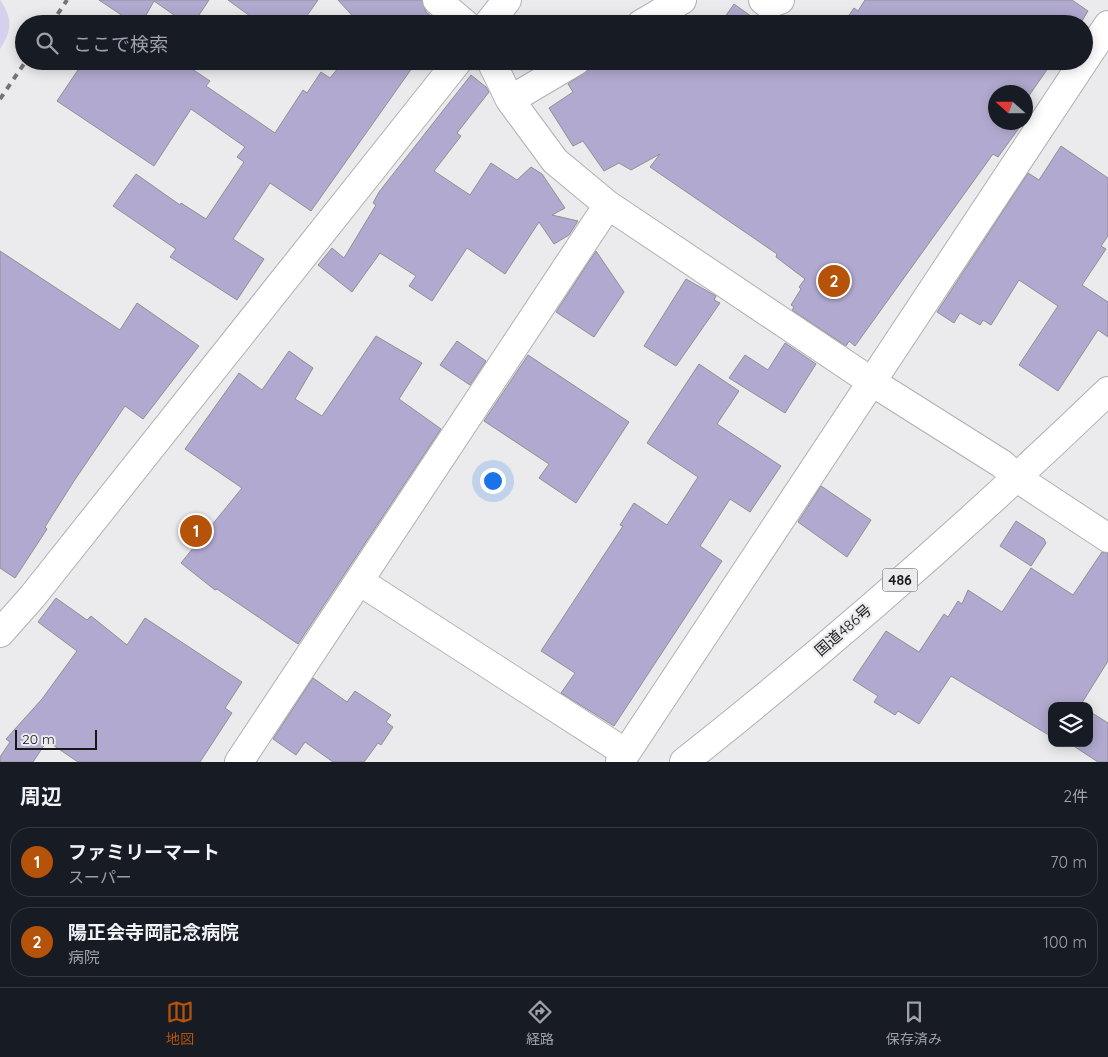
<!DOCTYPE html>
<html lang="ja">
<head>
<meta charset="utf-8">
<style>
  body { margin:0; font-family:Quicksand,"Noto Sans JP",sans-serif; background:#20242c; color:#f1f3f6 }
  .controls { position:absolute; right:15px; bottom:15px; display:grid; overflow:hidden; border-radius:10px; box-shadow:0 2px 12px #0003 }
  .controls button { width:45px; height:45px; display:grid; place-items:center; padding:0; border:0; border-bottom:1px solid #363941; background:#171b24; color:#f1f3f6; font:25px sans-serif }
  .compass { position:absolute; left:988px; top:85px; width:45px; height:45px; border-radius:50%; background:#171b24; box-shadow:0 2px 12px #0003; rotate:291deg }
  .scale { position:absolute; left:15px; bottom:12px; width:82px; box-sizing:border-box; padding-left:5px; border:2px solid #181819; border-top:0; font-size:14px; line-height:18px; white-space:nowrap; color:#181819; -webkit-text-stroke:4px #ebeaed; paint-order:stroke }
  .you { position:absolute; left:492px; top:480px; width:18px; height:18px; margin:-12px; border:4px solid #fff; border-radius:50%; background:#1a73e8; box-shadow:0 0 0 8px #1a73e833 }
  .badge { display:grid; place-items:center; width:32px; height:32px; border-radius:50%; background:#b45309; color:#fff; font-size:16px; font-weight:700 }
  .pin { position:absolute; translate:-50% -50%; border:2px solid #fff; box-shadow:0 1px 5px #0006 }
  .list { margin:0; padding:0; list-style:none }
  h2 { display:flex; justify-content:space-between; align-items:center; height:65px; margin:0; padding:0 20px; font-size:21px }
  h2 small { font-size:16px; font-weight:400; color:#9ea1a6 }
  .list li { display:grid; grid-template-columns:32px 1fr auto; gap:15px; align-items:center; box-sizing:border-box; height:70px; margin:0 10px 10px; padding:0 10px; border:1px solid #363941; border-radius:20px }
  .list b { display:block; font-size:19px; white-space:nowrap }
  .list p { margin:0; font-size:16px; white-space:nowrap; color:#9ea1a6 }
  .list em { font-size:16px; font-style:normal; color:#9ea1a6 }
  .icon { flex:none; width:28px; height:28px; fill:none; stroke:currentColor; stroke-width:2; stroke-linecap:round; stroke-linejoin:round }
  .map { position:relative; flex:none; width:1108px; height:762px; overflow:hidden }
  .search { position:absolute; background:#171b24; box-shadow:0 2px 12px #0003; left:15px; right:15px; top:15px; height:55px; display:flex; align-items:center; gap:12px; box-sizing:border-box; padding:0 18px; border-radius:28px; color:#9ea1a6; font-size:19px }
  .sheet { height:225px; background:#171b24 }
  nav { display:flex; justify-content:space-around; align-items:center; box-sizing:border-box; height:70px; border-top:1px solid #363941; background:#171b24; font-size:14px; color:#9ea1a6 }
  nav a { display:grid; justify-items:center; gap:2px }
  nav .on { color:#b45309 }
  .map>svg:first-child { display:block }
  .green { fill:#d6d0ef }
  .building { fill:#b1a9cf; stroke:#909093 }
  .lines { fill:none; stroke-linecap:round; stroke-linejoin:round }
  .minor-casing { stroke:#b0afb2; stroke-width:30 }
  .highway-casing { stroke:#b0afb2; stroke-width:30 }
  .minor { stroke:#fff; stroke-width:28 }
  .highway { stroke:#fff; stroke-width:28 }
  .rail { stroke:#747375; stroke-width:4; stroke-dasharray:6 6; stroke-linecap:butt }
  .labels { text-anchor:middle; dominant-baseline:central; stroke-width:4.5; stroke-linejoin:round; paint-order:stroke }
  .shield { fill:#ebeaed; stroke:#575759; stroke-width:1 }
  .shield-label { font-size:14px; font-weight:bold; fill:#181819 }
  .street-label { font-size:15px; fill:#181819; stroke:#ebeaed }
</style>
</head>
<body>
<div class="map">
<svg width="1108" height="762" viewBox="0 0 1108 762">
  <rect width="100%" height="100%" fill="#ebeaed"/>
  <path class="green" d="M0,0C13,18 12,31 0,49Z"/>
  <path class="building" d="M99,0H209L193,24H187L154,1L141,24H135Z
    M228,0H318L301,24H261Z
    M338,0H422L426,12L441,24H360Z
    M865,0H1072L1088,11L1080,24H843L854,8L858,11Z
    M734,4L762,24H720Z
    M84,61H180L210,81L206,86L275,133L303,90L307,93L321,72L330,78L344,61H417L311,211L270,183L233,239L264,259L237,300L170,257L176,249L113,206L136,174L180,205L181,203L206,219L244,162L237,157L245,147L191,109L154,166L57,101Z
    M601,61H1053L1026,100V92H996V122L1022,124L998,157L993,154L855,346L849,341L846,346L792,310L794,307L791,305L801,289L799,287L805,279L776,257L777,254L650,167L660,154L631,170L619,163L604,171L583,141L573,146L549,108L573,92L568,84Z
    M471,75L486,87L489,92L457,133L461,136L434,171L470,195L491,163L517,180L531,167L542,174L565,208L552,215L578,221L569,235L554,244L539,222L505,274L467,248L432,301L409,286L416,276L380,253L352,292L318,265L332,248L344,258L376,205L373,203L379,192Z
    M1061,146L1108,178V236L1101,246L1106,249L1082,285L1108,302V337L1098,330L1058,391L1019,365L1058,306L1019,280L991,325L983,320L980,325L960,313L954,323L937,312L1028,173L1039,180Z
    M0,251L120,330L137,303L199,346L143,419L125,406L74,481L45,527L47,529L15,578L0,568Z
    M596,251L624,292L594,337L556,312Z
    M686,279L716,296L714,300L720,303L676,366L644,346Z
    M376,336L422,363L399,399L441,429L298,644L217,589L215,590L181,563L242,488L185,449L239,373L262,390L289,351L313,368L295,399L322,416Z
    M457,341L486,361L470,385L440,365Z
    M785,343L816,364L785,413L729,378L745,355L768,370Z
    M528,355L629,422L576,503L539,478L549,464L484,421Z
    M699,364L739,391L717,424L781,466L750,512L730,499L700,546L722,561L614,726L561,693L575,673L541,651L623,526L620,525L634,503L667,525L698,477L647,443Z
    M821,486L871,520L847,557L798,522Z
    M1016,521L1044,539L1046,543L1031,566L1000,546Z
    M1102,552L1108,553V661L1080,706H1052V737L951,676L919,724L898,711L895,715L874,702L878,696L853,680L886,631L919,652L944,614L948,617L958,601L962,604L968,590L1002,612L1031,568L1073,595Z
    M56,598L87,620L91,616L127,645L145,618L242,682L225,708L232,713L200,762H78L47,741L33,762H0V757L10,742L6,739L42,699L77,651L38,622Z
    M313,678L347,702L355,691L391,715L386,722L393,727L381,745L378,743L364,762H333L305,742L296,755L273,739Z
    M1089,711L1108,723V762H1098L1069,743H1089Z"/>
  <g class="lines">
    <defs>
      <path id="minor" d="M437,0L465,24
        M763,0L768,4L780,0
        M488,24L507,0
        M641,24L682,0
        M491,61L510,100L555,161L608,205L872,382L1002,464L1017,478L1108,538
        M1084,61L1108,25
        M510,100L576,61
        M359,581L626,753
        M0,633L32,597L458,61
        M239,762L608,205
        M620,762L1084,61"/>
      <path id="highway" d="M684,762C831,646 973,521 1108,391"/>
    </defs>
    <use href="#minor" class="minor-casing"/>
    <use href="#highway" class="highway-casing"/>
    <use href="#minor" class="minor"/>
    <use href="#highway" class="highway"/>
    <path class="rail" d="M51,24L67,0
      M0,99L26,61"/>
  </g>
  <g class="labels">
    <rect class="shield" x="882.5" y="568.5" width="35" height="23" rx="4"/>
    <g class="shield-label">
      <text x="900" y="580">486</text>
    </g>
    <g class="street-label">
      <text transform="translate(843 630) rotate(-41)">国道486号</text>
    </g>
  </g>
</svg>
<div class="controls">
<button><svg class="icon" aria-label="layers" viewBox="0 0 24 24"><path d="M12 4l9 5-9 5-9-5zM3 14l9 5 9-5"/></svg></button>
</div>
<svg class="compass" viewBox="-18 -18 36 36"><path d="M0-13l5 13h-10z" fill="#e53935"/><path d="M0 13l5-13h-10z" fill="#9ea1a6"/></svg>
<div class="scale">20 m</div>
<div class="you"></div>
<div class="pin badge" style="left:196px;top:531px">1</div>
<div class="pin badge" style="left:834px;top:281px">2</div>
<div class="search"><svg class="icon" aria-label="search" viewBox="0 0 24 24"><circle cx="10" cy="10" r="6"/><path d="M15 15l6 6"/></svg>ここで検索</div>
</div>
<section class="sheet">
<h2>周辺<small>2件</small></h2>
<ul class="list">
<li><span class="badge">1</span><div><b>ファミリーマート</b><p>スーパー</p></div><em>70 m</em></li>
<li><span class="badge">2</span><div><b>陽正会寺岡記念病院</b><p>病院</p></div><em>100 m</em></li>
</ul>
</section>
<nav>
<a class="on"><svg class="icon" aria-label="map" viewBox="0 0 24 24"><path d="M3 6l6-2 6 2 6-2v14l-6 2-6-2-6 2zM9 4v14M15 6v14"/></svg>地図</a>
<a><svg class="icon" aria-label="directions" viewBox="0 0 24 24"><path d="M12 3l9 9-9 9-9-9zM9 14v-3h6M13 9l2 2-2 2"/></svg>経路</a>
<a><svg class="icon" aria-label="saved" viewBox="0 0 24 24"><path d="M7 4h10v16l-5-4-5 4z"/></svg>保存済み</a>
</nav>
</body>
</html>
